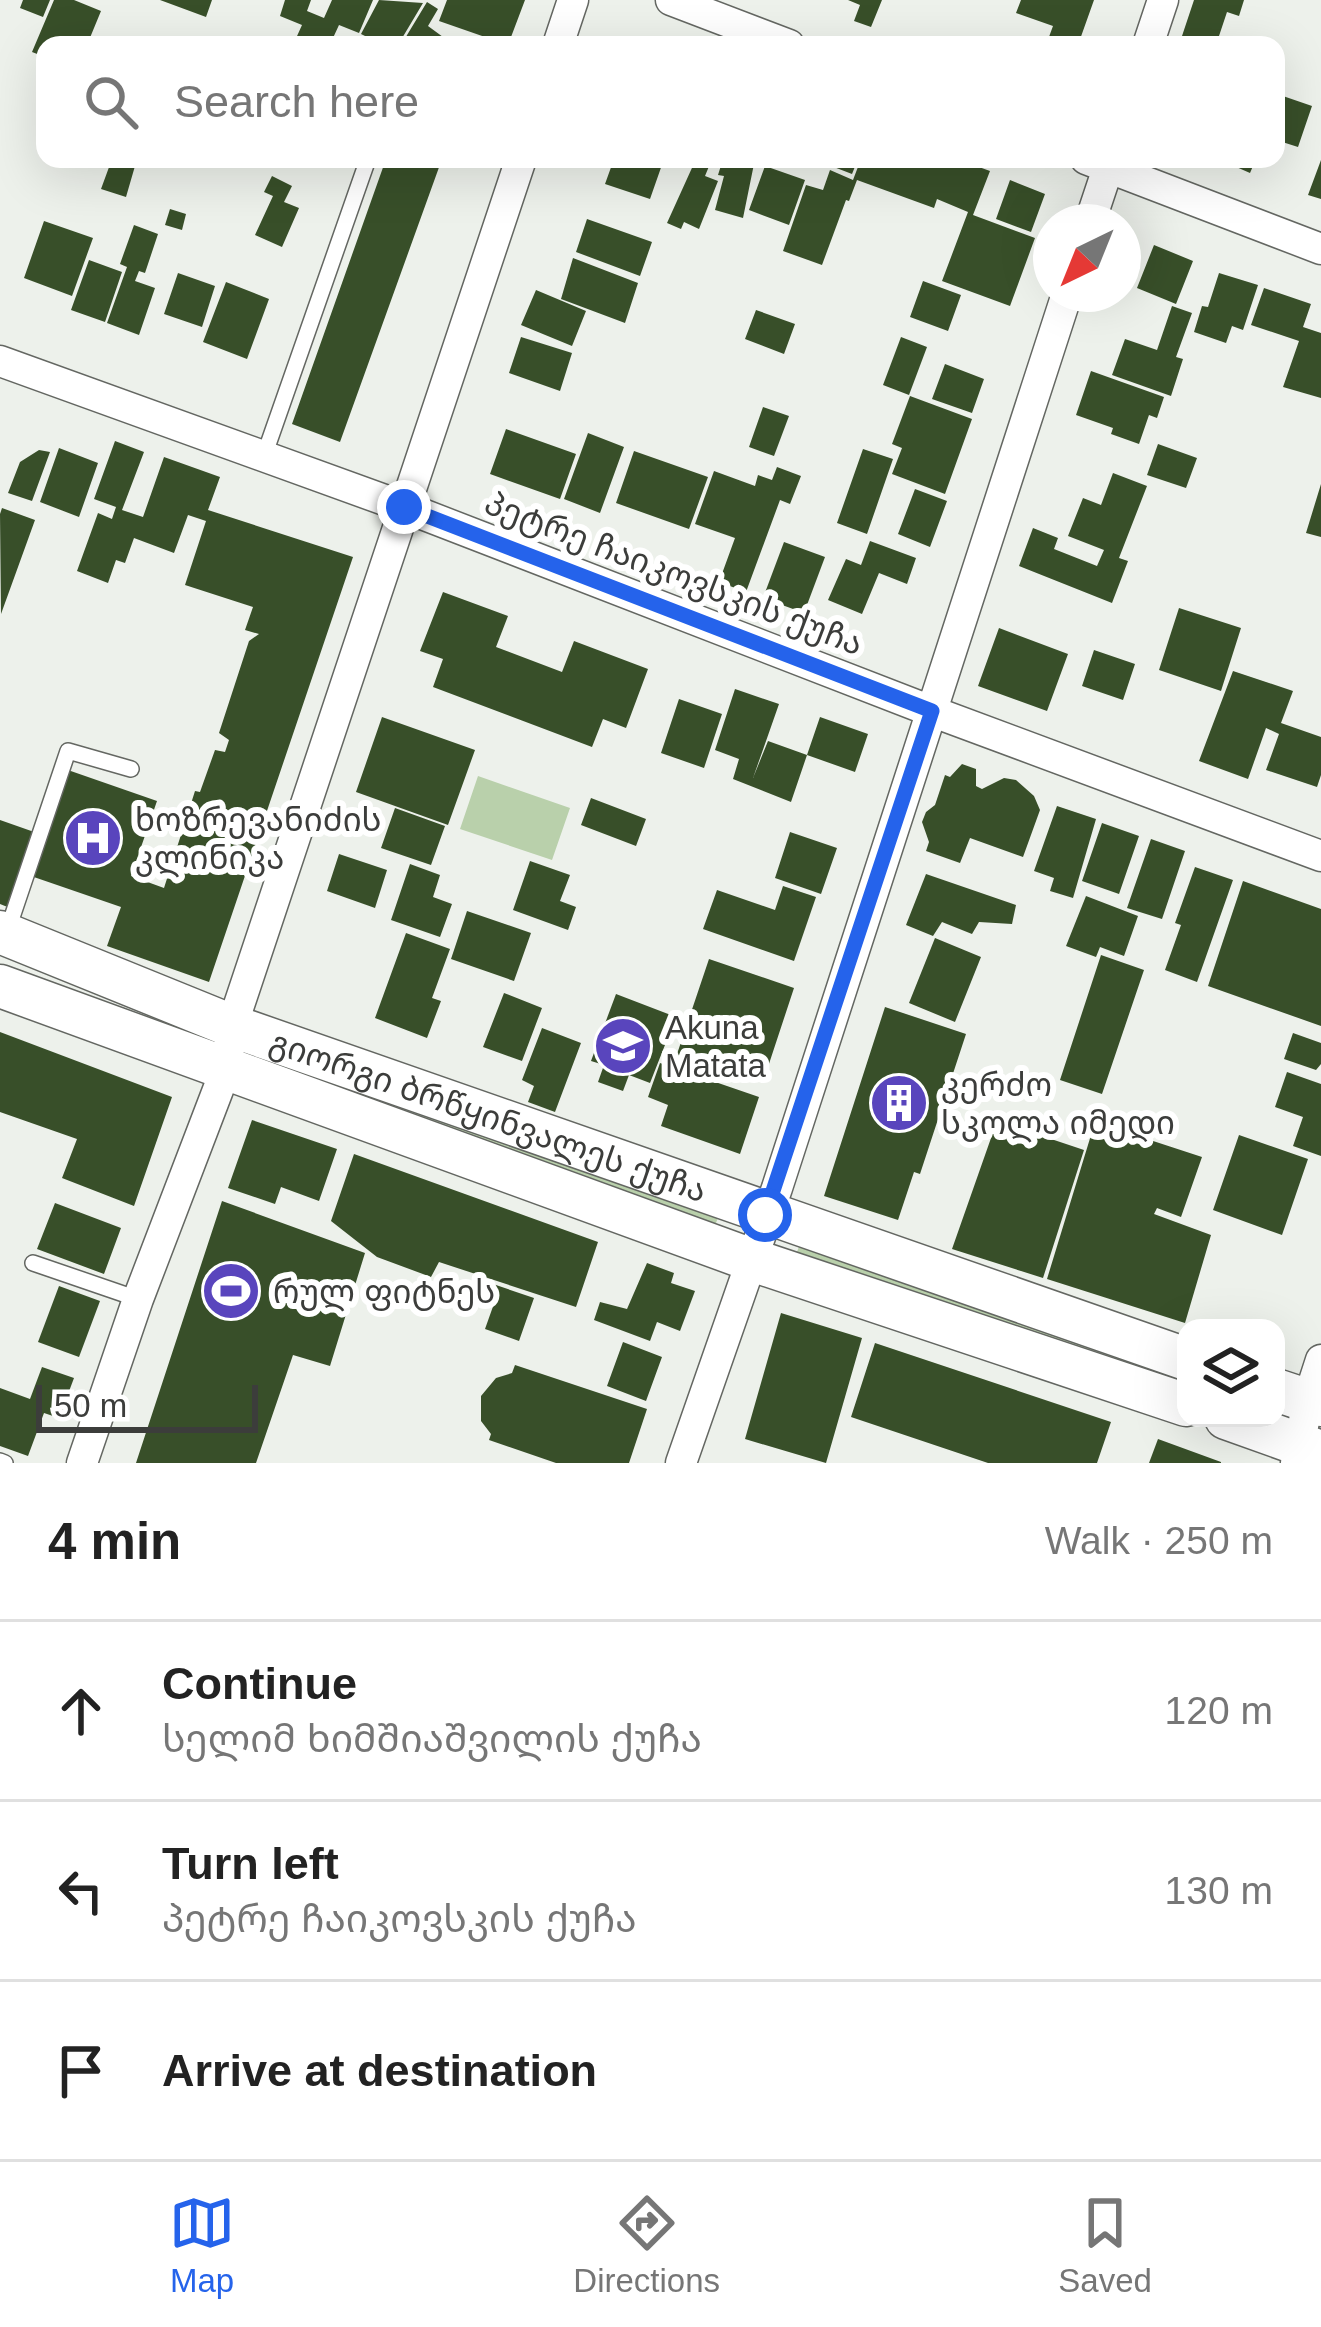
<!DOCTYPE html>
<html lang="en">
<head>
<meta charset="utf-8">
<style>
  body { margin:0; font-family:Helvetica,"Noto Sans Georgian",sans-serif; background:#f2f2f2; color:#222 }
  .controls { position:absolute; right:36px; bottom:36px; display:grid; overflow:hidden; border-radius:24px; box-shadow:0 12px 48px #0002 }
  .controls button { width:108px; height:108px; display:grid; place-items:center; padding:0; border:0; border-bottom:3px solid #e0e0e0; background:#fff; color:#222; font:60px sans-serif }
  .compass { position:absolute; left:1033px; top:204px; width:108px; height:108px; border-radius:50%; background:#fff; box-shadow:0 12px 48px #0002; rotate:223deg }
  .scale { position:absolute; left:36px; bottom:30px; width:222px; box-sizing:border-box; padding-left:12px; border:6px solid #3c3d3b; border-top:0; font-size:33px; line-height:42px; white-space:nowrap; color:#3c3d3b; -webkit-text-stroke:9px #fff; paint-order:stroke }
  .stop { position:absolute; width:36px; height:36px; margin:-27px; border:9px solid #2563eb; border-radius:50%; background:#fff }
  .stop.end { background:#2563eb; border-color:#fff; box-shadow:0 3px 12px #0008 }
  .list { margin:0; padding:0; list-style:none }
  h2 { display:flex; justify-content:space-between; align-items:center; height:156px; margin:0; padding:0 48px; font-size:51px }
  h2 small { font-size:39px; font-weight:400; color:#767676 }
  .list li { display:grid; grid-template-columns:78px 1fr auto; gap:36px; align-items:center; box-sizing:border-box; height:180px; padding:0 48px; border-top:3px solid #e0e0e0 }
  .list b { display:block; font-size:45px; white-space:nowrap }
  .list p { margin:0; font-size:39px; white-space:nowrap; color:#767676 }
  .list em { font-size:39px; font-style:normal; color:#767676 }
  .icon { flex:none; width:66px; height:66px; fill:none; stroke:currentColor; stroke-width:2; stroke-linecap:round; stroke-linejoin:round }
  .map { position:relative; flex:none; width:1321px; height:1463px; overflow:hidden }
  .search { position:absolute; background:#fff; box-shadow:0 12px 48px #0002; left:36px; right:36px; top:36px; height:132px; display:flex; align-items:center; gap:30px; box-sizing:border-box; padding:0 42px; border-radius:24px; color:#767676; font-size:45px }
  .sheet { height:696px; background:#fff }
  nav { display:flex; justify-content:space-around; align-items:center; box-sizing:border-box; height:168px; border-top:3px solid #e0e0e0; background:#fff; font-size:33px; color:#767676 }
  nav a { display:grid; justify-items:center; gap:6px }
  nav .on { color:#2563eb }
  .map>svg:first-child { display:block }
  .green { fill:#b9d0ab }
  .building { fill:#384f29 }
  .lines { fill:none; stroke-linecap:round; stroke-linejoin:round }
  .lane-casing { stroke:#646762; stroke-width:18 }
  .street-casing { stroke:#646762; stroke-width:33 }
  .secondary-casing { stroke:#646762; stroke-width:45 }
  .lane { stroke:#fff; stroke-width:15 }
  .street { stroke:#fff; stroke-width:30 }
  .secondary { stroke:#fff; stroke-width:42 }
  .route { stroke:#2563eb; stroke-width:15 }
  .labels { text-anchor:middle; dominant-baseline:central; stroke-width:12; stroke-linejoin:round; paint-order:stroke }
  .street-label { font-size:33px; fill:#3c3d3b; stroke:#fff }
  .poi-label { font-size:33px; fill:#3c3d3b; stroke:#fff; text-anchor:start }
</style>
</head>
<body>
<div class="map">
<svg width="1321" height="1463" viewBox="0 0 1321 1463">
  <rect width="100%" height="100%" fill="#edf1eb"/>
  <path class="green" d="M478,776L570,808L552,860L460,829Z
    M279,1060L719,1215L713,1231L274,1074Z
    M800,1244L1186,1371V1395L794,1260Z"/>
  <path class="building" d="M23,0H50L43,17L20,8Z
    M54,0H74L101,11L87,45H45V57L32,52Z
    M160,0H212L206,17Z
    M285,0H311L307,11L324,18L332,0H373L359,33L339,25L333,38L351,45H293L302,25L280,16Z
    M379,0L423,3L398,45H383L361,34Z
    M447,0H525L508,45L439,21Z
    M848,0H882L871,27L854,21L860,5Z
    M1021,0H1094L1078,45H1046L1053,26L1016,13Z
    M1194,0H1244L1239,16L1227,12L1216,45H1179Z
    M427,2L438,9L428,26L443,37L438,45H401Z
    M1280,95L1312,106L1298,147L1276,140Z
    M112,159L135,166L126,197L101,189Z
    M386,159H442L340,442L292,424Z
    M614,159H664L650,199L605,184Z
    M696,159H712L705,176L718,181L699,229L684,222L681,229L667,223Z
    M723,159H755L743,218L715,210L724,176L718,175Z
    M813,159H858L852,174Z
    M861,159H957L990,171L973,215L1035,238L1010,306L942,281L968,212L937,199L934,208L857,180L849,201L846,200L822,265L783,251L806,185L823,190L830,170L853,180Z
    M1218,159H1256L1250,173Z
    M1321,160V199L1308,195Z
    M765,166L805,180L789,225L749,210Z
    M272,176L292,186L284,202L299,208L282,247L255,235L273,196L264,192Z
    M1010,180L1045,194L1031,232L996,219Z
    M170,209L186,214L182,230L165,225Z
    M587,219L652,242L640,276L576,252Z
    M44,221L93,238L72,296L24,278Z
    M134,225L158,234L145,273L139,271L135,281L155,288L139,335L107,323L127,267L120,264Z
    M1154,245L1193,261L1176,304L1137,288Z
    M573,258L638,283L625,323L561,299Z
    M89,260L122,272L105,322L71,310Z
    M178,273L215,286L202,327L164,314Z
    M1219,273L1258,285L1243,330L1232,326L1226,343L1194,332L1202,306L1208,307Z
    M923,281L961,295L948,331L910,317Z
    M226,282L269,299L247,359L203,342Z
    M1264,288L1311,304L1303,327L1321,333V398L1283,387L1299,341L1251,325Z
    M536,290L586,311L572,346L521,325Z
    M1172,306L1192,313L1176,357L1183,359L1171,396L1112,375L1125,339L1157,350Z
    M756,310L795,324L784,354L745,339Z
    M521,337L572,353L560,391L509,373Z
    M901,337L927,347L909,395L883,385Z
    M945,364L984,379L972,413L932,399Z
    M1091,371L1164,397L1157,418L1149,415L1139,444L1111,434L1113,428L1076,415Z
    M910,396L972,419L945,494L892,474L902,448L892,444Z
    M763,407L789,416L774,456L749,447Z
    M506,429L576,454L560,499L490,474Z
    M588,433L624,447L600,513L564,499Z
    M115,441L144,452L122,510L143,517L164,457L220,477L208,510L353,557L209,982L107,946L121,907L28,875L65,769L157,801L131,876L164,888L195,791L200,792L215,750L225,752L229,740L219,733L249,641L259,634L245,630L253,607L185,585L206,521L188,515L174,553L134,538L125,563L116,560L108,583L77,571L98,513L112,519L116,507L94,499Z
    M1158,444L1197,458L1186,488L1147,475Z
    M59,448L98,463L79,517L40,502Z
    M863,449L893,459L867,534L837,523Z
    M39,450L50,452L32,501L8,493L20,462Z
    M634,451L708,477L689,529L616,503Z
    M777,467L801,476L790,504L780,500L746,592L719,582L735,538L695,524L714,471L755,486L758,475L772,480Z
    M1113,473L1147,486L1119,558L1128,561L1112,603L1019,566L1033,528L1058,538L1054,549L1097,566L1104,550L1068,536L1083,498L1101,505Z
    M1321,484V537L1306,533Z
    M915,489L947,501L930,547L898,534Z
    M2,508L35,520L1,614L0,514Z
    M870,541L916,558L907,584L879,573L862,614L828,600L846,559L861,565Z
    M784,542L825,557L804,613L763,598Z
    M443,592L508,616L496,647L562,672L574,641L648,669L626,728L603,719L592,747L433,687L443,659L420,651Z
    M1179,608L1241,628L1221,691L1159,670Z
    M999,628L1068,654L1047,711L978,686Z
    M1094,650L1135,664L1123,700L1082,686Z
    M1233,671L1293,691L1281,723L1321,737V775L1317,787L1266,770L1279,734L1266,728L1248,779L1199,761Z
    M735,689L779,704L753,778L768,741L807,755L791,802L733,779L739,759L715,750Z
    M679,699L722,714L704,768L661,753Z
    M382,717L475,750L448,825L356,792Z
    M820,717L868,734L855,772L807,755Z
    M962,764L976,769V786L982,789L1004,778L1016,780L1034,796L1040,810L1023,857L970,838L960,863L926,851L929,842L922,822L926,812L935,805L945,775L950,777Z
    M591,798L646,819L636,846L581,825Z
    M1057,806L1096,819L1073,898L1050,891L1054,878L1034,871Z
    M395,808L445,826L431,865L381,848Z
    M0,820L37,833L10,908L0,904Z
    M1102,823L1139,836L1119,894L1082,881Z
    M790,832L837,848L821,894L775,878Z
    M1151,839L1185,851L1162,919L1127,908Z
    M339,854L387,870L375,908L327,891Z
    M530,861L570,875L560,901L576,907L568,930L513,910Z
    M410,864L440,875L433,897L452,904L440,937L391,920Z
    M1195,867L1233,880L1197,982L1165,970L1181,925L1175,923Z
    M926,874L1016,905L1012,924L979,922L972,934L942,922L933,936L906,925Z
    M1243,881L1321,909V1026L1208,986Z
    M783,886L816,897L794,961L703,929L717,890L775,910Z
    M1086,896L1138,916L1124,956L1100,947L1096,957L1066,946Z
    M467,911L531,933L514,981L451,959Z
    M406,933L450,949L432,998L441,1001L427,1038L375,1018Z
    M935,938L981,957L955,1022L909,1003Z
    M1101,955L1144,970L1102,1094L1060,1080Z
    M709,959L794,988L764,1079L737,1070L722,1053L716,1073L675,1060Z
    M504,993L542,1008L522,1061L483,1047Z
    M616,994L676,1017L650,1083L629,1075L623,1091L598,1082L604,1065L591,1061Z
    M885,1007L966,1034L920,1174L914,1172L898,1220L824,1196Z
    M542,1028L581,1043L555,1112L528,1102L534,1086L522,1080Z
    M0,1032L172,1097L134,1206L62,1178L77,1139L0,1112Z
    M1293,1033L1321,1043V1064L1316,1070L1284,1059Z
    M660,1063L759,1097L740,1154L661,1126L668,1105L648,1097Z
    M1287,1072L1321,1084V1156L1293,1146L1303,1117L1275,1107Z
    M252,1120L337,1149L319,1201L281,1187L275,1204L228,1188Z
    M997,1121L1084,1150L1043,1278L952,1249Z
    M1095,1122L1202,1157L1181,1217L1157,1208L1154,1214L1211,1235L1185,1323L1047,1279Z
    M1239,1135L1308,1159L1282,1235L1213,1210Z
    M354,1154L598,1242L576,1307L439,1262L431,1277L377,1257L331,1221Z
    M222,1201L365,1253L330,1366L293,1355L256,1463H136Z
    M55,1203L121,1228L104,1274L37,1249Z
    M647,1263L674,1273L671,1283L695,1291L680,1331L657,1322L650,1341L594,1320L600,1302L627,1309Z
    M490,1283L534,1298L519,1341L485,1329L496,1298L486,1295Z
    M59,1286L100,1301L79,1357L38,1342Z
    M781,1313L862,1338L826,1463L745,1439Z
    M623,1342L662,1357L646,1401L607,1386Z
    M875,1343L1111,1422L1097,1463H988L851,1417Z
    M515,1365L647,1409L629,1463H556L489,1440L491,1434L481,1421V1396L496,1378L512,1373Z
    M42,1367L74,1378L59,1418L44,1413L28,1456L0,1446V1388L30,1399Z
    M1158,1439L1221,1462V1463H1149Z"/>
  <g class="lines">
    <defs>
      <path id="lane" d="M264,456L368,159
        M7,932L68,751L131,769
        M33,1263L138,1299
        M0,1461L5,1463"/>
      <path id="street" d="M671,0L789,45
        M558,45L573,0
        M1148,45L1163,0
        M1086,159L1321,249
        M1090,222L1111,159
        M0,361L404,507L931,711L1321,856
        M82,1463L138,1299L226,1069L232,1026L521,159
        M681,1463L777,1188L1067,294
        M1296,1463L1308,1400L1321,1360"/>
      <g id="secondary">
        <path id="s1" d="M0,932L232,1026L1186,1359"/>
        <path d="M0,986L749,1259L1186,1405"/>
        <path d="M1276,1390L1321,1405"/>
        <path d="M1226,1418L1321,1452"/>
      </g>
    </defs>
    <use href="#lane" class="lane-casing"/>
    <use href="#street" class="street-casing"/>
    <use href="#secondary" class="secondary-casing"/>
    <use href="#lane" class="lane"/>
    <use href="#street" class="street"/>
    <use href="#secondary" class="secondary"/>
  </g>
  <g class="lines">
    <path class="route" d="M404,507L932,711L765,1215"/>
  </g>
  <defs>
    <symbol id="hospital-disc" viewBox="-11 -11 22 22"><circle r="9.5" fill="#5945bd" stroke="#fff"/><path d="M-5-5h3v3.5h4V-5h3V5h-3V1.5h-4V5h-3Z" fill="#fff"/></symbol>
    <symbol id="school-disc" viewBox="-11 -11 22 22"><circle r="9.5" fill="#5945bd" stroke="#fff"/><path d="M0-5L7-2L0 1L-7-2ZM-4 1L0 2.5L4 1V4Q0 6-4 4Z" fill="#fff"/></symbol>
    <symbol id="building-disc" viewBox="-11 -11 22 22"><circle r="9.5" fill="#5945bd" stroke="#fff"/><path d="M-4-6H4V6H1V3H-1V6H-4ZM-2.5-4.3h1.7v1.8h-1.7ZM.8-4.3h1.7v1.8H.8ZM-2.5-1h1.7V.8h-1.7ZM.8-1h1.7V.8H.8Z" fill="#fff"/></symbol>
    <symbol id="stadium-disc" viewBox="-11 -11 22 22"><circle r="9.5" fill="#5945bd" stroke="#fff"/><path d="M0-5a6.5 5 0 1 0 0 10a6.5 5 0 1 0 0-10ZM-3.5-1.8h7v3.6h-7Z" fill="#fff"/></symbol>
  </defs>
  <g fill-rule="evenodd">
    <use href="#hospital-disc" x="60" y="805" width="66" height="66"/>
    <use href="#school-disc" x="590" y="1013" width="66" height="66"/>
    <use href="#building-disc" x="866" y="1070" width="66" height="66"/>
    <use href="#stadium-disc" x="198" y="1258" width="66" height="66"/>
  </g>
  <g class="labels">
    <g class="street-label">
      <text transform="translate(674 573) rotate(21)">პეტრე ჩაიკოვსკის ქუჩა</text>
      <text stroke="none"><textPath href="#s1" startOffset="522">გიორგი ბრწყინვალეს ქუჩა</textPath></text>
    </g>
    <g class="poi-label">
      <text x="135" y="819">ხოზრევანიძის<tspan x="135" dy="38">კლინიკა</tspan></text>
      <text x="665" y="1027">Akuna<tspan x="665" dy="38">Matata</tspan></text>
      <text x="941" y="1084">კერძო<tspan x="941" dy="38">სკოლა იმედი</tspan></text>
      <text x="273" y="1291">რულ ფიტნეს</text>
    </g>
  </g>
</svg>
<div class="controls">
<button><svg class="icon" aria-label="layers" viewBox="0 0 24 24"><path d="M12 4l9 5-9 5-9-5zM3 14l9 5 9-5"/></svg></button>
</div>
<svg class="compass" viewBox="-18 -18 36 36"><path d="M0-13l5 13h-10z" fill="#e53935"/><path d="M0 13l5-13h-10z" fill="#767676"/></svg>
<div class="scale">50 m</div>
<div class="stop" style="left:765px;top:1215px"></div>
<div class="stop end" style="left:404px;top:507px"></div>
<div class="search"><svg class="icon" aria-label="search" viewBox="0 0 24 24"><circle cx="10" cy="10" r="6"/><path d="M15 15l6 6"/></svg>Search here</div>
</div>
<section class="sheet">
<h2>4 min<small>Walk · 250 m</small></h2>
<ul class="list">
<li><svg class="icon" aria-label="ahead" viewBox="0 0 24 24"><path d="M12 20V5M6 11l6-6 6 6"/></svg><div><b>Continue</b><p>სელიმ ხიმშიაშვილის ქუჩა</p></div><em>120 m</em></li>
<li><svg class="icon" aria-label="left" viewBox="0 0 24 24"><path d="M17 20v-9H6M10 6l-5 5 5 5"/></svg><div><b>Turn left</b><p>პეტრე ჩაიკოვსკის ქუჩა</p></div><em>130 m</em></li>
<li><svg class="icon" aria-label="arrive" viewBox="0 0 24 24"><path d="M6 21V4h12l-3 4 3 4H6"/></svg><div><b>Arrive at destination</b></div></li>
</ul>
</section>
<nav>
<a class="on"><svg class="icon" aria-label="map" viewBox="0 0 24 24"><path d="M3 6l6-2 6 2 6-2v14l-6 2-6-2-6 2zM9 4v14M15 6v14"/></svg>Map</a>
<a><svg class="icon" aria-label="directions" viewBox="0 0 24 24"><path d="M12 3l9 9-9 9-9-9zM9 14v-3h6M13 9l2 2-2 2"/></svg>Directions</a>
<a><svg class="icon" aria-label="saved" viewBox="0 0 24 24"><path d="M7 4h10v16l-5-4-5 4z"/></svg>Saved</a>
</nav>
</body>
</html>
